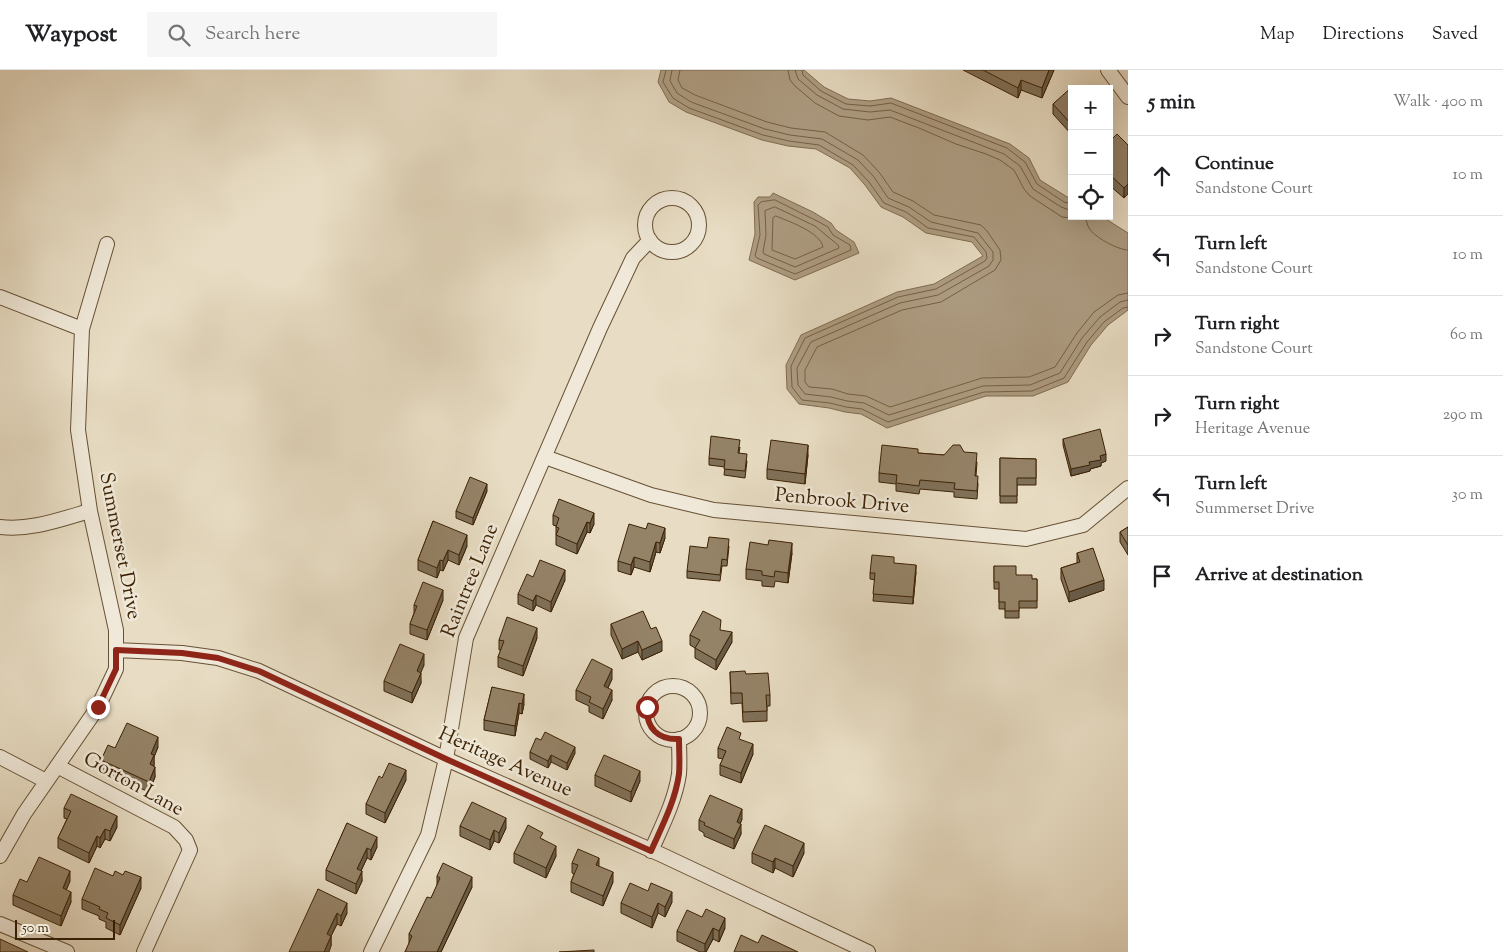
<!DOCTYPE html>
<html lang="en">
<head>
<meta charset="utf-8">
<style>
  body { margin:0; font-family:"Sorts Mill Goudy",serif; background:#f6f6f6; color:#202124 }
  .controls { position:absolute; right:15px; top:15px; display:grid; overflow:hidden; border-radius:0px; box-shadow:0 5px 20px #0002 }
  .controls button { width:45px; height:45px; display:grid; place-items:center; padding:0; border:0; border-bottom:1px solid #e0e0e0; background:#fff; color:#202124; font:25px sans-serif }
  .scale { position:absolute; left:15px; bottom:12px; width:100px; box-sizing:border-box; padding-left:5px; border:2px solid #3c2204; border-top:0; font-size:14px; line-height:18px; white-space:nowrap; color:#3c2204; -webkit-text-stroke:4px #f0e9d9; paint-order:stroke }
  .stop { position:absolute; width:15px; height:15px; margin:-11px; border:4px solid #8f2418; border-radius:50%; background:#fff }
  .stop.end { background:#8f2418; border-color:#fff; box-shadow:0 1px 5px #0008 }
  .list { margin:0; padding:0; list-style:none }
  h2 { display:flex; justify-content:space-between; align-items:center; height:65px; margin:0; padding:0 20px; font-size:21px }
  h2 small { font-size:16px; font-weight:400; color:#757577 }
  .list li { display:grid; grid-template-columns:32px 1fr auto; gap:15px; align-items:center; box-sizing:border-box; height:80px; padding:0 20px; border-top:1px solid #e0e0e0 }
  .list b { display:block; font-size:19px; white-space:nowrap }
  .list p { margin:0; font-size:16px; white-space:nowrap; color:#757577 }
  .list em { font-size:16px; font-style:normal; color:#757577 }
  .icon { flex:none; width:28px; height:28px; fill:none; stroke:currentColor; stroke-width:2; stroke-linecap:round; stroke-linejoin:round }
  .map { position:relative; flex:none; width:1128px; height:882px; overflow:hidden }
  header { display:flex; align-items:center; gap:30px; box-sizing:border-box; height:70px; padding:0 25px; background:#fff; border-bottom:1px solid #e0e0e0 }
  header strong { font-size:24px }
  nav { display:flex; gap:28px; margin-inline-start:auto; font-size:18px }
  .search { width:350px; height:45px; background:#f6f6f6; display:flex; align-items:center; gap:12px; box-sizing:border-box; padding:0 18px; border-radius:0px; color:#757577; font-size:19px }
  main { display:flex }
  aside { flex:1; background:#fff }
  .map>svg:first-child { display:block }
  .water { fill:#ae9d83; stroke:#806c50 }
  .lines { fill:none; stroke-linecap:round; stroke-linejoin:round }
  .shore { stroke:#756044; stroke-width:1 }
  .street-casing { stroke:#675134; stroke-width:16 }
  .street { stroke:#f0e9d9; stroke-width:14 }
  .wall { fill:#807159; stroke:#3c2204 }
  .shaded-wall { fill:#685c49; stroke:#3c2204 }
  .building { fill:#958368; stroke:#3c2204 }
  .route { stroke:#8f2418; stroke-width:6 }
  .labels { text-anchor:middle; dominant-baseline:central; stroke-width:5; stroke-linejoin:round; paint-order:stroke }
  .street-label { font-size:20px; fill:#3c2204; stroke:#f0e9d9 }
</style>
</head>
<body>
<header>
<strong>Waypost</strong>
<div class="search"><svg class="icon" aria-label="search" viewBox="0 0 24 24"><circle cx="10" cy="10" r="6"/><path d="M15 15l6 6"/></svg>Search here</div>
<nav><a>Map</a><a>Directions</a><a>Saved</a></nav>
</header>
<main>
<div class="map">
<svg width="1128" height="882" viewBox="0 0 1128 882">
  <rect width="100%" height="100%" fill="#e8ddc4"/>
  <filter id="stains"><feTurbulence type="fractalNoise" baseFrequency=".004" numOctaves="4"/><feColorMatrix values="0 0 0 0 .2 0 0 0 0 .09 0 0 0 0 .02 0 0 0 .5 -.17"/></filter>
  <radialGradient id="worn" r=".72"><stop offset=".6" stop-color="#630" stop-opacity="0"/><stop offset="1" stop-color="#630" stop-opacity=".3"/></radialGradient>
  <path class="water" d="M661,0H804L824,17L848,29L870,31L891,28L1010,74L1029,88L1040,110L1072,130V146H1101L1128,163V240L1108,255L1091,275L1068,312L1033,326H986L887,358L861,344L845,342L829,338L799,334L787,319L786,295L801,265L897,222L934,214L983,186L972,172L926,163L903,147L881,137L865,115L850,98L816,79L788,76L762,70L686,42L669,32L658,12Z
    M773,123L813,142L831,153L836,160L854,172L859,183L795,210L749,190L755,164L754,132L758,127H770Z"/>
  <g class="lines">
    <path class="shore" d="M666,0L663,12L673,28L689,38L763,65L789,71L819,75L853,95L869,112L884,133L906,142L928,158L974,167L986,182L987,188L985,191L936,219L898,227L805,268L791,296L792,317L802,330L830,333L846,337L862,339L888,352L984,322L1032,321L1064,308L1087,272L1104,252L1123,238L1128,237
      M672,0L670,11L677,23L691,32L765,59L790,65L822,69L858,90L874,107L888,128L909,137L931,152L978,163L993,182V190L989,196L938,225L900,233L811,272L797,298L798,315L805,324L831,327L847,331L864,333L889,345L983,316L1030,315L1060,303L1082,268L1100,247L1120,232L1128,230
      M680,0L678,10L682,18L695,25L767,52L791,58L825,62L863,85L879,102L893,122L913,131L934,145L981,155L987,161L1000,180L1001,190L995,200L941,232L902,240L817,277L805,300V312L809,317L832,319L848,324L866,326L890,337L982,308L1029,307L1055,297L1077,263L1094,242L1118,225L1128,223
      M788,0L790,10L795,16L815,33L839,46L868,50L890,47L919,58L956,74L986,84L1000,90L1014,100L1024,119L1030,126L1062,147L1072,148L1079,146
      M795,0L798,9L817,25L843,39L870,42L890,40L1004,84L1020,96L1033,119L1061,137L1072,141
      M802,0L803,5L821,21L846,34L870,36L891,33L1007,78L1025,92L1037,114L1064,132L1072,134
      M775,130L819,152L828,157L833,165L850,175L851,180L795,204L757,188L755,186L760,165L758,135L761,132Z
      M775,137L815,156L838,175L839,178L795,197L764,184L763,182L766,165L765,141Z
      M776,146C790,152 820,162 823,177L795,189L772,180L773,148Z
      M1086,146C1086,151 1087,154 1089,158C1094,167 1118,180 1128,180"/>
    <defs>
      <path id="street" d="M1108,0L1128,27
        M645 155a27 27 0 1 1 54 0a27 27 0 1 1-54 0Z
        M0,227L82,259
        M545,387L651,425L714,440L1026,469L1083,455L1128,418
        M0,457C30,461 61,449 90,441
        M116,580L182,583L218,588L259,601L446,689L662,785L868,882
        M646 643a27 27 0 1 1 54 0a27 27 0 1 1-54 0Z
        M0,687L46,711
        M57,696L174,757L186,770L190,780L144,882
        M651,781C662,756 675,731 679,704C680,693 679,681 679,669
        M0,786L24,744L98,637L116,599V560L90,441L78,360L82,259L107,174
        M0,854L67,882
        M371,882L428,765L446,689L466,568L600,258L633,188L650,170"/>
    </defs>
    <use href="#street" class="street-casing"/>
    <use href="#street" class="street"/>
  </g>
  <path class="wall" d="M963,0H1054L1042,28L1021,20L1018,28Z
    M1072,19V65L1053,44V34Z
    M1109,72L1128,75L1124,128L1109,115Z
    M1063,369L1106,391L1101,393V396L1090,399V401L1071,406L1063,375Z
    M740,377L739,383L747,391L745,408L724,405L725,397L709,395V388Z
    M964,382L977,392L976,406L978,414L977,429L954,427V422L920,419L919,424L896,421V414L879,412V403L918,383L944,385Z
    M808,385L805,414L767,409V399Z
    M1000,388L1036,389V415H1017V433H1000Z
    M487,421L473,455L456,448V441Z
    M553,445L594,454L590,463L587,462L577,484L556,475V456L553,455Z
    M433,451L467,476L459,495L448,490L443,501L440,500L437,508L418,500V490Z
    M1128,457V485L1120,472V462Z
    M665,468L660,483L656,482L650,502L634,497L631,505L618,501V491Z
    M729,476L727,496H722L720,511L687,508V501L707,478Z
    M792,483L788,513L775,511L774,517L762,516V511L746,509V499Z
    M1077,483L1104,520L1069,532L1061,509V498L1077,493Z
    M894,493L916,502L913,534L873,531L875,510L870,509V503Z
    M994,496L1016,505L1032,509H1037V538H1019V548H1005V539H999V519H994Z
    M565,510L551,542L536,535L533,541L518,534V524Z
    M443,530L427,570L410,564V554L414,543V535Z
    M611,554L651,559L662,581L642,590L638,582L622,589L611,565Z
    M721,561L732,572L716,600L695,588V578L690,575V565Z
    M537,568L523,606L498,597V587L501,580H499V570Z
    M424,595L420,603L421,613L412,633L384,621V611Z
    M730,602L746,604L770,625V636H767V651L743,652L742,633L731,634Z
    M612,609L608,618L612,630L603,649L589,642V636L576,630V620Z
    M492,617L524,634L522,644L519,643L515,666L484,660V650Z
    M541,670L575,683L567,700L551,692L548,698L530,689V682Z
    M741,670L753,684L741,713L720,705V695L723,689L718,688V678Z
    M158,677L154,687V696L155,707L149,722L101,701V690L115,678Z
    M595,705L640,711L631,732L595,716Z
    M382,708L406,710L385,753L366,744V734Z
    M64,738L117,757L110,771L105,769L100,778L97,776L89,793L58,778V768L67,749L64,748Z
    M742,749L740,754L741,764L734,779L704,766V763L699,760V750Z
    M347,753L377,777L371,790L367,788L361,801L362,811L356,824L326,810V800Z
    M460,756L506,758L499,773L494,771L490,780L460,766Z
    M543,769L556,786L546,808L514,793V783Z
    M752,783H804L793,807L775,798L773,803L752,793Z
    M572,793L599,796L613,812L603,836L571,822V812L574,804L572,803Z
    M437,806L472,817L441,882H405L409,874V864L431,828L437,816Z
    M70,811L66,820L71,832L61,856L13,835V825L27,812Z
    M141,818L120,865L106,858V852L99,849V846L82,839V829Z
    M318,819L347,843L341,856L337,854L331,866V876Z
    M672,832L665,847L658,843L652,858L621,843V833Z
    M725,858L719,872L713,869L706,882H700L677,871V861Z"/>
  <path class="shaded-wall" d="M1049,0H1054L1042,28V18Z
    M1021,10V20L1018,28V18Z
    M1128,114V124L1124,128V118Z
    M808,375V385L805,414V404Z
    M1106,384V391L1101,393V396L1090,399V401L1071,406V399L1089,392L1100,386Z
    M487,414V421L473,455V448Z
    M594,443V454L590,463V453Z
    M587,452V462L577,484V474Z
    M665,458V468L660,483V473Z
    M467,465V476L459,495V485Z
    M656,472V482L650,502V492Z
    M792,473V483L788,513V503Z
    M448,480V490L443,501V491Z
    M634,487V497L631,505V495Z
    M440,490V500L437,508V498Z
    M916,495V502L913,534V527Z
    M565,500V510L551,542V532Z
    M1104,510V520L1069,532V522Z
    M443,520V530L427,570V560Z
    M536,525V535L533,541V531Z
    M537,558V568L523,606V596Z
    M732,562V572L716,600V590Z
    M638,571V582L622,589V579Z
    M662,571V581L642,590V580Z
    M424,584V595L417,612V601Z
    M612,599V609L604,626V616Z
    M421,603V613L412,633V623Z
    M612,620V630L603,649V639Z
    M524,624V634L522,644V634Z
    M519,633V643L515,666V656Z
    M158,667V677L154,687V695L150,704L151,684Z
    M753,674V684L741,713V703Z
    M575,677V683L567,700V693Z
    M551,685V692L548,698V691Z
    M155,697V707L149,722V712Z
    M406,700V710L385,753V743Z
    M640,701V711L631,732V722Z
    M742,739V749L737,762V752Z
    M117,746V757L110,771V761Z
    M506,748V758L499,773V763Z
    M741,754V764L734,779V769Z
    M105,759V769L100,778V768Z
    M494,760V771L490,780V770Z
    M97,766V776L89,793V783Z
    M377,767V777L371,790V780Z
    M804,773V783L793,807V796Z
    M556,776V786L546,808V798Z
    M367,778V788L357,809V799Z
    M599,788V798L596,795Z
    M775,788V798L773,803V792Z
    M70,801V811L63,828V818Z
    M362,801V811L356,824V814Z
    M613,802V812L603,836V826Z
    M141,807V818L120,865V855Z
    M472,807V817L441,882H437Z
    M71,822V832L61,856V846Z
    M672,822V832L665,847V837Z
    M347,833V843L341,856V846Z
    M658,833V843L652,858V847Z
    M337,843V854L327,874V864Z
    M725,848V858L719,872V861Z
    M713,858V869L706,882H705V874Z
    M331,866V876L329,882H324Z"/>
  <path class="building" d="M983,0H1049L1042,18L1021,10L1018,18Z
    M1074,15L1078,19H1072V55L1053,34Z
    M1117,64L1128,75V114L1124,118L1109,104V72Z
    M1100,359L1106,384L1100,386L1101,390L1089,392L1090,395L1071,399L1063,369Z
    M711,366L740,370L738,383L747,384L745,401L724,399L725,390L709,388Z
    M771,370L808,375L805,404L767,399Z
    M882,375L918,379V383L944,385L953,375H960L964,382L977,383L975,406H978L977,421L954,419L955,413L920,410L919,416L896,413L897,405L879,403Z
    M1000,388L1036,389V408H1017V426H1000Z
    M470,407L487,414L473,448L456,441Z
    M559,429L594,443L590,453L587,452L577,474L556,465L559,458L556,457L559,448L553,445Z
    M433,451L467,465L459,485L448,480L443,491L440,490L437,498L418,490Z
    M648,453L665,458L660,473L656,472L650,492L634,487L631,495L618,491L629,454L646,459Z
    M1128,457V475L1120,462Z
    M709,467L729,469L727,490L722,489L720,505L687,501L690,476L707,478Z
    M769,470L792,473L788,503L775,501L774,507L762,505V501L746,499L750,472L768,475Z
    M1093,478L1104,510L1069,522L1061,498L1080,492L1077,483Z
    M872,485L894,487V493L916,495L913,527L873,524L875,503H870Z
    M540,490L565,500L551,532L536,525L533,531L518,524L527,504L533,507Z
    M994,496H1016V505H1032V509H1037V531H1019V541H1005V532H999V512H994Z
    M423,512L443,520L427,560L410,554L417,536L414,535Z
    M643,541L651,559L656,557L662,571L642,580L638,571L622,579L611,554Z
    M703,541L721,550L720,560L732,562L716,590L695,578L700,570L690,565Z
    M507,547L537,558L523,596L498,587L504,571L499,570Z
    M400,574L424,584L417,601L421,603L412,623L384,611Z
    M592,589L612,599L604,616L612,620L603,639L589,632L591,627L576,620Z
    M745,601L746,604L768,603L770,625H766L767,641L743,642L742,623H731L730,602Z
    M492,617L524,624L522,634L519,633L515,656L484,650Z
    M127,653L158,667L151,684L154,685L150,694L155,697L149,712L101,690L108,675L115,678Z
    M727,657L741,663L739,669L753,674L741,703L720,695L726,681L718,678Z
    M545,662L575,677L567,693L551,685L548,691L530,682L536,668L541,670Z
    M604,685L640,701L631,722L595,705Z
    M389,693L406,700L385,743L366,734L379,706L382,708Z
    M71,724L117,746L110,761L105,759L100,768L97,766L89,783L58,768L71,741L64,738Z
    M710,725L742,739L737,752L741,754L734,769L704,755L705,753L699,750Z
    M472,732L506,748L499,763L494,760L490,770L460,756Z
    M347,753L377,767L371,780L367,778L357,799L362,801L356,814L326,800Z
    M528,755L543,763L540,768L556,776L546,798L514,783Z
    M765,755L804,773L793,796L775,788L773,792L752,783Z
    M578,779L599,788L596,795L613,802L603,826L571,812L578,795L572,793Z
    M39,787L70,801L63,818L71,822L61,846L13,825L20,809L27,812Z
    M443,793L472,807L437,882H405L412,866L409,864L427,827L431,828L440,808L437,806Z
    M95,798L113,806L115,801L123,805L125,801L141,807L120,855L106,848L108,843L99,839L100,837L82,829Z
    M630,813L648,821L651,813L672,822L665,837L658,833L652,847L621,833Z
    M318,819L347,833L341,846L337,843L327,864L331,866L324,882H289Z
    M706,839L725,848L719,861L713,858L705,874L677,861L687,840L702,847Z
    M741,865L758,873L762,865L798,882H734Z
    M0,869L28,882H0Z
    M594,880V882H559Z"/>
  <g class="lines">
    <path class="route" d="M98,637L116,599V580L182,583L218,588L259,601L446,689L651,781C662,756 675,732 679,704C680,693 679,681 679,669C658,670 646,658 647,637"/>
  </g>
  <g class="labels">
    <g class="street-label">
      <text transform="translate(842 432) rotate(5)">Penbrook Drive</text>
      <text transform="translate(119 476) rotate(79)">Summerset Drive</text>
      <text transform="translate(471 511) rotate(-68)">Raintree Lane</text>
      <text transform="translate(505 693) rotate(24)">Heritage Avenue</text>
      <text transform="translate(133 715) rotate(29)">Gorton Lane</text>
    </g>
  </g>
  <rect width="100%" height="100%" filter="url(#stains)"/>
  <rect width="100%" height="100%" fill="url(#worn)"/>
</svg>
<div class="controls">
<button>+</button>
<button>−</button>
<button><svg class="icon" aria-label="locate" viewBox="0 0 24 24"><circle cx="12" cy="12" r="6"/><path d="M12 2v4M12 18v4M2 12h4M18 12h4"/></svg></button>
</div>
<div class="scale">50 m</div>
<div class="stop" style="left:647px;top:637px"></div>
<div class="stop end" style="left:98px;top:637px"></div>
</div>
<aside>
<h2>5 min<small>Walk · 400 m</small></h2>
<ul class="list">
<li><svg class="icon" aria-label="ahead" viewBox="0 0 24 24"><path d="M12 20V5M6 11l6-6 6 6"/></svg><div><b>Continue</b><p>Sandstone Court</p></div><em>10 m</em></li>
<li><svg class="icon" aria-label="left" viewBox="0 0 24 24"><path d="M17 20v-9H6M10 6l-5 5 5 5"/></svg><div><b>Turn left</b><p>Sandstone Court</p></div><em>10 m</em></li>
<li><svg class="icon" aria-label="right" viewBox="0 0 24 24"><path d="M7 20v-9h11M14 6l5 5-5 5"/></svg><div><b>Turn right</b><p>Sandstone Court</p></div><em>60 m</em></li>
<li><svg class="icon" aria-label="right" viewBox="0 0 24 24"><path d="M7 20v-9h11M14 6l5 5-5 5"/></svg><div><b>Turn right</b><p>Heritage Avenue</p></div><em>290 m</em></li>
<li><svg class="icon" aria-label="left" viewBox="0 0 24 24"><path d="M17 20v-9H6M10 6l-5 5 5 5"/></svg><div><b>Turn left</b><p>Summerset Drive</p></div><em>30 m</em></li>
<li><svg class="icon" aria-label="arrive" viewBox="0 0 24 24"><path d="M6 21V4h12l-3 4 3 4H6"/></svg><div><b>Arrive at destination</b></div></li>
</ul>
</aside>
</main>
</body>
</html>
